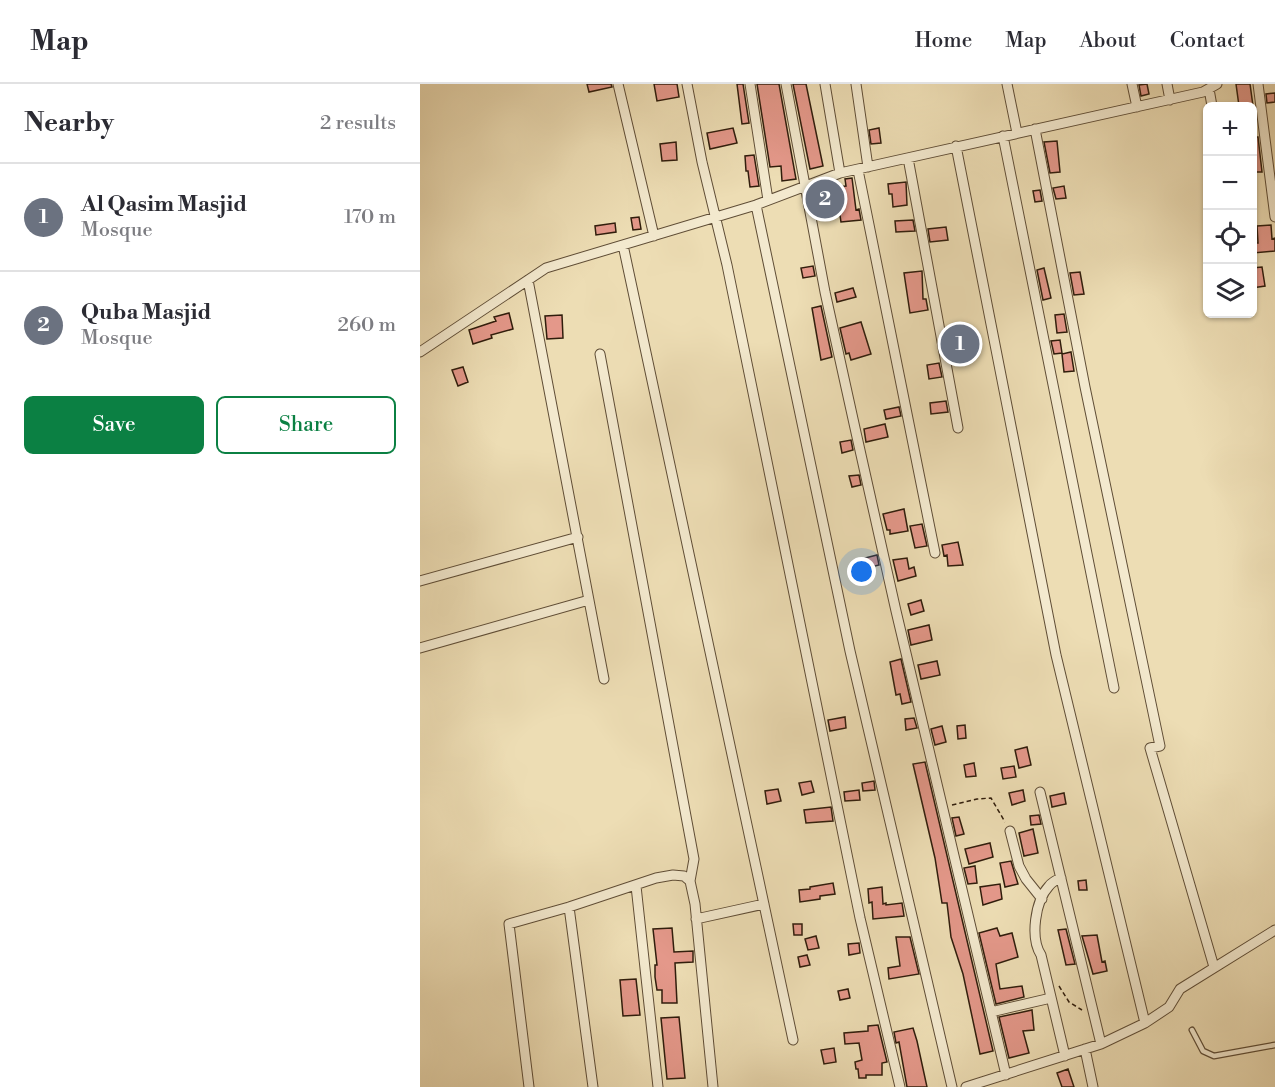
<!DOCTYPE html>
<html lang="en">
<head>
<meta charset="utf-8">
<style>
  body { margin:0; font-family:"Libre Bodoni",serif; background:#f2f2f3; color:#2b2b33 }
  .controls { position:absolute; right:18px; top:18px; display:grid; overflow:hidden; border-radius:9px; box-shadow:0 2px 4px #0004 }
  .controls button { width:54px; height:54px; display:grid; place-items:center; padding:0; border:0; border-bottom:2px solid #e1e1e2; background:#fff; color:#2b2b33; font:30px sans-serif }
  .you { position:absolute; left:442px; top:488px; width:21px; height:21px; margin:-15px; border:4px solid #fff; border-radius:50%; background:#1a73e8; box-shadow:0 0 0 9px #1a73e833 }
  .badge { display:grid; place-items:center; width:39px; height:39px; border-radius:50%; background:#0b8043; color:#fff; font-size:20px; font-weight:700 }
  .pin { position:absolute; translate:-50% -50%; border:3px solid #fff; box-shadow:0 2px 6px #0006 }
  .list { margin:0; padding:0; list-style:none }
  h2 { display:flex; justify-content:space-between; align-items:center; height:78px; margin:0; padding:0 24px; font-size:26px }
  h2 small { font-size:20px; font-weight:400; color:#7c7c81 }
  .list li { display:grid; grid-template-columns:39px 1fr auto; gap:18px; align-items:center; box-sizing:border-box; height:108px; padding:0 24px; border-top:2px solid #e1e1e2 }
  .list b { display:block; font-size:22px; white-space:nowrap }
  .list p { margin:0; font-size:20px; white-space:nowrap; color:#7c7c81 }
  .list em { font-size:20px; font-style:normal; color:#7c7c81 }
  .actions { display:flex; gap:12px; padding:18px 24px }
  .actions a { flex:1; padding:14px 0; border:2px solid #0b8043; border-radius:9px; text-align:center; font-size:21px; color:#0b8043 }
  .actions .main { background:#0b8043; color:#fff }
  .icon { flex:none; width:33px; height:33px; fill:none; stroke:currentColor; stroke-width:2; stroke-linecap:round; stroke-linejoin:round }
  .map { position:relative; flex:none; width:855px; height:1003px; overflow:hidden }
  header { display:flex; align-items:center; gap:36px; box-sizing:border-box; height:84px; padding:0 30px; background:#fff; border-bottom:2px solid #e1e1e2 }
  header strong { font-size:28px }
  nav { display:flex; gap:33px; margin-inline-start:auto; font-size:21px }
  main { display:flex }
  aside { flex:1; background:#fff }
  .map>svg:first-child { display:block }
  .building { fill:#e4988a; stroke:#301d0c; stroke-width:1.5 }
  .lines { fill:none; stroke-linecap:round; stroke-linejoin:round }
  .lane-casing { stroke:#5f4d36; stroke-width:7 }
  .street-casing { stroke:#5f4d36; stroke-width:11 }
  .path { stroke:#301d0c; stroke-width:1.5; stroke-dasharray:4.5 3; stroke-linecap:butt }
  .lane { stroke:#f3e9ce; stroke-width:4.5 }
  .street { stroke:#f3e9ce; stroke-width:9 }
</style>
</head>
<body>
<header>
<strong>Map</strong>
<nav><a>Home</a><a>Map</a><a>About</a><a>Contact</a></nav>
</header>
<main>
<aside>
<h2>Nearby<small>2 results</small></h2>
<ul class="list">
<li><span class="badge" style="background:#6b7280">1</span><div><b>Al Qasim Masjid</b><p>Mosque</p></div><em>170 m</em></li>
<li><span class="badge" style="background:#6b7280">2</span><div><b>Quba Masjid</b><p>Mosque</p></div><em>260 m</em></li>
</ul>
<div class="actions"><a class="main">Save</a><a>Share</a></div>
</aside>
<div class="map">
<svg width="855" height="1003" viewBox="0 0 855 1003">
  <rect width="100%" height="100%" fill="#edddb4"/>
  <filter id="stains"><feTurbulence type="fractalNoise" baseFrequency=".00333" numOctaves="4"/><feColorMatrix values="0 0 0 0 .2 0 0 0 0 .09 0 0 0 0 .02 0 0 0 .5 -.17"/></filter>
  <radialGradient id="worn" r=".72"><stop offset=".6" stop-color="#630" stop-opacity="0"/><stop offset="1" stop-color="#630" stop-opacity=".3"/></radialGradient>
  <path class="building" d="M167,0H191L192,3L169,8Z
    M234,0H257L259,13L237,17Z
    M317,0H323L329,39L322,40Z
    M337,0H359L376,95L362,97L361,82L350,83Z
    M373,0H386L403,82L390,85Z
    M727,0L729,10L721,12L719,1Z
    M816,0H830L833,22H819Z
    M855,9V18L847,19L846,10Z
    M313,44L317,59L290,65L287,49Z
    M459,44L461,59L451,60L449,46Z
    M832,53H838L842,88H832Z
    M637,57L640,88L630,89L624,58Z
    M256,58L257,76L242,77L240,60Z
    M334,71L339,102L330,103L328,87H326L325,72Z
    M432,94L436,126L439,125L441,136L421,138L419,125L398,124L399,104L426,102L425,95Z
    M486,98L487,121L473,123L472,110H469L468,100Z
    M644,102L646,114L636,115L633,104Z
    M620,106L622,117L615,118L613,107Z
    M219,133L221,145L213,146L211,134Z
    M493,136L495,147L476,148L475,137Z
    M195,139L196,148L176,151L175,142Z
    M851,141L852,155L855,154V167L833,169V159H838L837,142Z
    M526,143L528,156L510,158L508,145Z
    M393,182L395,192L383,194L381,184Z
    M842,183L845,202L832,204V184Z
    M624,184L631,214L623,216L617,186Z
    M502,187L503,215H506L508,226L490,229L484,189Z
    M660,188L664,210L654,211L650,189Z
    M433,204L436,213L417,218L415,209Z
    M401,222L412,273L401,276L392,224Z
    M89,229L93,245L71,251L72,254L53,260L49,246L76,237L74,233Z
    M644,230L647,248L637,249L635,231Z
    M142,231L143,254L127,255L125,232Z
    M441,238L451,270L431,276L429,269L426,270L420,244Z
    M640,256L642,269L634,270L631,257Z
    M651,268L654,287L644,288L642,270Z
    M519,279L522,293L509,295L507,281Z
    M43,283L48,298L38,302L32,286Z
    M526,317L528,328L511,330L510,319Z
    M479,323L481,332L466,335L464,326Z
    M465,340L468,353L446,358L444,345Z
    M431,356L433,366L422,369L420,358Z
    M439,391L441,401L432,403L429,392Z
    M484,425L488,447L470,450V446H467L463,430Z
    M502,440L507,462L495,464L490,442Z
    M538,458L543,481L528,482L527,471L524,472L522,461Z
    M457,471L459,481L447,484L445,474Z
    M487,474L489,485L494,483L496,492L478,497L473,476Z
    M501,516L504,527L491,531L488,520Z
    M509,541L512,556L491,561L488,546Z
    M481,575L491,618L482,620L480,610L476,611L470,578Z
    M517,577L520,591L501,595L498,581Z
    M425,633L426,644L410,647L408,636Z
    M494,634L497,644L486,646L485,635Z
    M545,641L546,654L538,655L537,642Z
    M522,642L526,658L515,661L511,645Z
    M607,663L611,681L599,684L595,666Z
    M505,678L573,967L560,970L543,890L531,853L527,819H522L515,774L493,680Z
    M554,679L556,692L546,693L544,681Z
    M594,682L596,693L583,695L581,684Z
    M391,697L394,708L382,711L379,699Z
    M454,697L455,706L443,707L442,699Z
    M358,705L361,717L347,720L345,707Z
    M439,706L440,716L425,717L424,708Z
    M603,706L605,717L592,721L589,709Z
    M644,709L646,720L632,723L630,712Z
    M411,723L413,737L386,739L384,726Z
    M619,731L621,740L611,741L610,732Z
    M539,733L544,750L536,752L532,734Z
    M613,745L618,769L604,772L599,749Z
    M570,759L573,773L549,780L545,765Z
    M591,777L598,800L585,803L580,779Z
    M555,782L557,799L548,800L544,784Z
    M666,796L667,806H659L658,797Z
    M413,799L415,810L400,812V815L380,818L379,806L390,805V803Z
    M580,800L582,815L563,821L560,803Z
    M462,803L463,820L466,819V821L482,819L484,832L453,835L452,818L449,819L448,805Z
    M373,840H382V851H374Z
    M252,844L254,868L273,867V878L255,879L257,919H242V906H237L235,893V881H237L233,845Z
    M577,844L580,852L592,849L598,873L576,880L580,905L602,902L604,913L576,920L559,849Z
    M646,845L655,880L646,881L638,846Z
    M677,851L682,878L685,877L687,887L673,890L662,852Z
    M396,852L399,864L388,866L385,855Z
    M476,853H490L499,890L469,895L468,884L480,882Z
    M439,859L440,869L429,871L428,860Z
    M387,871L390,881L380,883L378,873Z
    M216,895L220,931L203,932L200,896Z
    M428,905L430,914L420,916L418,907Z
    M612,926L614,946L603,947L609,969L589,974L579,933Z
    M259,933L265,994L247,995L241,934Z
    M458,941L467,978L462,979V991H446V994H439L438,985H436L435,978L442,976L439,959L425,960L424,949L448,947V942Z
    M493,944L497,957L507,1003H487L479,958L476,959L474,948Z
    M414,964L416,978L404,980L401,966Z
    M648,985L654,1003H642L637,989Z"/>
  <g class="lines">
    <defs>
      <path id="lane" d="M772,946L783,967L794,972L855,961"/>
      <path id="street" d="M198,0L234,152
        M267,0L282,78L307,181L440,834L480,1003
        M330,0L348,116
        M366,0L405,208L435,344L476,527L586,991
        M405,0L420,89
        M436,0L448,83
        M587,0L597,49
        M712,0L717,23
        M747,0L750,16
        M838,0L855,133
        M789,5L792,22
        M615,45L665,303L740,662L730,664L794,883
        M583,52L694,604
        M536,62L636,571L725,939
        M488,74L538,344
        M438,86L515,469
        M336,121L430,567L532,1003
        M203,161L373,956
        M108,196L184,595
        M0,268L126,184L336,121L420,89L783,8L797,0
        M180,270L274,775L270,797
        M0,497L158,453
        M0,564L169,516
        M620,708L681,960
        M590,747L599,782L606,795L622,815
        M641,794C636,796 632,798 629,802C615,817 610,854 621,871L645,972
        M216,802L238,1003
        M149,823L173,1003
        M276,835L344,820
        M571,928L631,914
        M665,965L673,1003
        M109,1003L89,840L149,823L236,794L253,791L264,792L270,797L275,820L293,1003
        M546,1003L681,960L725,939L749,923L760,905L855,846"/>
    </defs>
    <use href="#lane" class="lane-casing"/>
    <use href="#street" class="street-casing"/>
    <path class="path" d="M532,721L557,715L571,714L585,738
      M639,902L649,918L662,926"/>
    <use href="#lane" class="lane"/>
    <use href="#street" class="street"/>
  </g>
  <rect width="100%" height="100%" filter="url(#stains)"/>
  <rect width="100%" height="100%" fill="url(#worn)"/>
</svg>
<div class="controls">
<button>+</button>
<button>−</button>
<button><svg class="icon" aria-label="locate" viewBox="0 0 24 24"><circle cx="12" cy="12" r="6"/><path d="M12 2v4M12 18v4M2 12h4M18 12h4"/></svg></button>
<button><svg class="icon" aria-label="layers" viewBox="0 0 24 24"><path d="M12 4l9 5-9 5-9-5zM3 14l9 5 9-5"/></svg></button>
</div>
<div class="you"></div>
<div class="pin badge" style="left:540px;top:260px;background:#6b7280">1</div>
<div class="pin badge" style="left:405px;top:115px;background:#6b7280">2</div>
</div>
</main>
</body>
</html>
